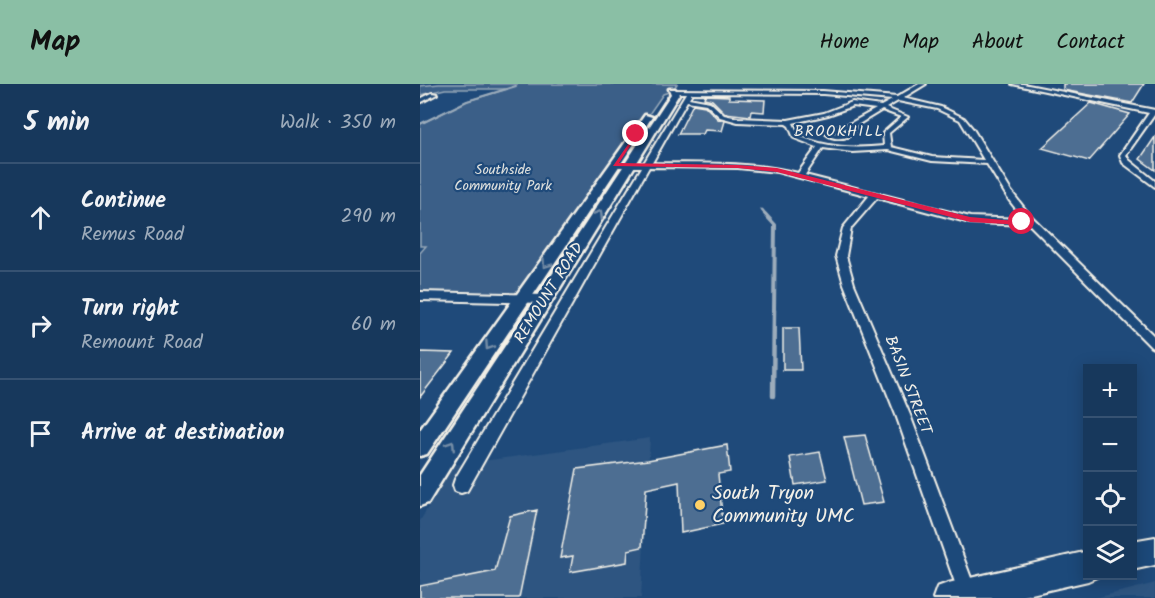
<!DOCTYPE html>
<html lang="en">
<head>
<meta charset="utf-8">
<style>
  body { margin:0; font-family:Kalam,sans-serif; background:#203f62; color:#f1f3f6 }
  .controls { position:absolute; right:18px; bottom:18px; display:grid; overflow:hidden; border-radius:0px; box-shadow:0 3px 15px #0003 }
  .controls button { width:54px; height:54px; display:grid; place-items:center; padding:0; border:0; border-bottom:2px solid #365272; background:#17385c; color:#f1f3f6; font:30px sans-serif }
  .stop { position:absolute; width:18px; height:18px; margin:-14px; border:4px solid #e11d48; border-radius:50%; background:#fff }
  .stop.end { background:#e11d48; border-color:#fff; box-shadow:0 2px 6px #0008 }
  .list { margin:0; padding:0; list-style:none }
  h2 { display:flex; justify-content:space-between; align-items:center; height:78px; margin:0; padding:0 24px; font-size:26px }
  h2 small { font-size:20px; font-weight:400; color:#9eacbb }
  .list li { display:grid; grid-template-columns:39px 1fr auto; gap:18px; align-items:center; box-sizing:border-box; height:108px; padding:0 24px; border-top:2px solid #365272 }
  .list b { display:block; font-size:22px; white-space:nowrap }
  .list p { margin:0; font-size:20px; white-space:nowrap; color:#9eacbb }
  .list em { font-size:20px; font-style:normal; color:#9eacbb }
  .icon { flex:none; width:33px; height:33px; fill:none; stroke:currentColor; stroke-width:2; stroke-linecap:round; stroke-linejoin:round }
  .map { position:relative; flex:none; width:735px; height:514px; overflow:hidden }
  header { display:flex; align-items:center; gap:36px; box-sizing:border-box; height:84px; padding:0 30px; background:#8abfa5; color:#111 }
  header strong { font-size:28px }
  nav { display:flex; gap:33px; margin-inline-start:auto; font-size:21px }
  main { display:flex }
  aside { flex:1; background:#17385c }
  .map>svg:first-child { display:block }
  .built { fill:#2d5581 }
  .green { fill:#3a5f88; stroke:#97a8b8; stroke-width:1.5 }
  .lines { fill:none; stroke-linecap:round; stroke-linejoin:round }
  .stream-far3 { stroke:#9cacbb; stroke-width:2 }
  .stream-far2 { stroke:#9cacbb; stroke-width:3 }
  .stream-far1 { stroke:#9cacbb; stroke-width:4 }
  .stream { stroke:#9cacbb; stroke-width:4.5 }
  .building { fill:#4d6e92; stroke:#f4f1e8; stroke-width:1.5 }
  .street-casing { stroke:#f4f1e8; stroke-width:4 }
  .secondary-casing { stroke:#f4f1e8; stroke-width:5 }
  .primary-casing { stroke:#f4f1e8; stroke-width:4 }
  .street { fill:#1f4a7a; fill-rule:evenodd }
  .secondary { fill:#1f4a7a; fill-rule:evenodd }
  .primary { fill:#1f4a7a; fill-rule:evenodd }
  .oneway { stroke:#748da6 }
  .route { fill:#e11d48 }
  .poi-dot { fill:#ffd166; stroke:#1f4a7a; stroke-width:2 }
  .labels { text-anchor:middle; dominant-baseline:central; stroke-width:4.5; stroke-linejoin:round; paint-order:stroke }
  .far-park-label { font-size:14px; fill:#e1e2de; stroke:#1f4a7a }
  .far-neighbourhood-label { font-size:15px; letter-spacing:1.5px; fill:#f4f1e8; stroke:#1f4a7a }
  .street-label { font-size:16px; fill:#f4f1e8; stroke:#1f4a7a }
  .near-poi-label { font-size:20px; fill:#f4f1e8; stroke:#1f4a7a; text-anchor:start }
</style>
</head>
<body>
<header>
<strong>Map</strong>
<nav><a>Home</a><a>Map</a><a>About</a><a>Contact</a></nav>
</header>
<main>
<aside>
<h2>5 min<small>Walk · 350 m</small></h2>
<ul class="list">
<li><svg class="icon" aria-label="ahead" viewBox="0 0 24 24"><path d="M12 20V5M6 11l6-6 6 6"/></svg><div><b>Continue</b><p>Remus Road</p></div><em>290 m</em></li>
<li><svg class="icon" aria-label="right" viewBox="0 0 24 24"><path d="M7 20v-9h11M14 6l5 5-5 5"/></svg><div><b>Turn right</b><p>Remount Road</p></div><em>60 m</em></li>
<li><svg class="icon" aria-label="arrive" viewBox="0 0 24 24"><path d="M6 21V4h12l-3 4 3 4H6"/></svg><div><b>Arrive at destination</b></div></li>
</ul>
</aside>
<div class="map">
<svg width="735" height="514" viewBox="0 0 735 514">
  <rect width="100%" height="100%" fill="#1f4a7a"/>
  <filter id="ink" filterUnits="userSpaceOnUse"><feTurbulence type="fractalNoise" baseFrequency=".0167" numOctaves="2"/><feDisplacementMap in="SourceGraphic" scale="12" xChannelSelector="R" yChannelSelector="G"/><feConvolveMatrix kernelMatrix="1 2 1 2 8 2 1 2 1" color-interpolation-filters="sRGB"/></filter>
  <g filter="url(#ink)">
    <path class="built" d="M230,354L221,514H0V437L33,381Z
      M735,499V514H675L728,501Z"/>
    <path class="green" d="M19,0H257L252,7L243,10L101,214L0,212V169L6,162H0V40L47,17L88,5H25L0,11V2Z"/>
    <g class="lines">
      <path class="stream-far3" d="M0,40L47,17L96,2"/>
      <path class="stream-far2" d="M342,126L346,131"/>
      <path class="stream-far1" d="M345,130L355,141L354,227"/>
      <path class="stream" d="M353,312L354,226"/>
    </g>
    <path class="building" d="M643,0H724L712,19L643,6Z
      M285,11L309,12V15L345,16L344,28L331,27L330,32L305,29L292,16L284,14Z
      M671,19L710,30L669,77L622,64Z
      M273,20L285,22L298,35L305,37L302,47L285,46L283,50H258Z
      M735,53V86L720,75Z
      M363,244H379L381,286H363Z
      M0,268L34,269L0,313Z
      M445,351L464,418L441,421L424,353Z
      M307,361L310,388L298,390L303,440L261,449L259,398L226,405L222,463L208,466L207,478L150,488L153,472L140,474L157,385L228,376Z
      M400,368L407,396L375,401L370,373Z
      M117,426L99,514H0V502L75,487L90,432Z"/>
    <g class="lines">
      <defs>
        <path id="street" d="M499,0H506L483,14L521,23L544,34L553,45L591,107L608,129L735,253V265L731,263L610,141L550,139L457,114L431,144L426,172L434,200L490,331L557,510L556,514H540L539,510L476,331L424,200L416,172L423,144L449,112L357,88L318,84L229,83L47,407L41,409L35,407L33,401L35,395L222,83H195L191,81L195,79H224L266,9H252L250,6L403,7L477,13ZM272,9L403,10L472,16L461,22L432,18L404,29L368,36L318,34L304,31L290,18L269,14ZM267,17L286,20L300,33L318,38L366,40L369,42L374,54L397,63L378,89C331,77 281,80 232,79ZM478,17L517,25L540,36L564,76L512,73L471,63L469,49L488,33L466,24ZM433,22L456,25L429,40L411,43L405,49C411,55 420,55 428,53L435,46L434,43L462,26L481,33L463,49L464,62C434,65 407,64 379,52L373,39L408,31ZM428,44L424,50L412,49L415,46ZM403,64L432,68L468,66L512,77L567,80L589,116L604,135L550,133L385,91Z
          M592,0H603L735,26V30L706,71L709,76L735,97V103L703,79L700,71L729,29Z
          M12,9L17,10L0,19V15Z
          M0,208L125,211L130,215L125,219L0,216Z"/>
        <path id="secondary" d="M249,5H255L259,10L8,419L0,422V391L251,10Z
          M225,31L232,33L7,370L0,372V346Z"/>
        <path id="primary" d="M735,453V481L712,486V457Z
          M668,467V492H679L668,497L594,514H513L517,503L528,499Z"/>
      </defs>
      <use href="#street" class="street-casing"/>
      <use href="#secondary" class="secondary-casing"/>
      <use href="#primary" class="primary-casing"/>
      <use href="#street" class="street"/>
      <use href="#secondary" class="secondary"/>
      <use href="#primary" class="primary"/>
    </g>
    <defs><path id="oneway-chevron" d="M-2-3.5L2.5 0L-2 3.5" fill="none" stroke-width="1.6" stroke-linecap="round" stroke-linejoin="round" transform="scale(1.5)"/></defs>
    <g class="oneway">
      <use href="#oneway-chevron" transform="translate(179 130) rotate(-58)"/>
      <use href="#oneway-chevron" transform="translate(126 180) rotate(125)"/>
      <use href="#oneway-chevron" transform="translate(69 262) rotate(124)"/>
      <use href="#oneway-chevron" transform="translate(31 361) rotate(-57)"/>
    </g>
  </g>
  <path class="route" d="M216,49L218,50L199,79L318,81L357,84L550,133L605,138L602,141L550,138L357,88L318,84L193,82Z"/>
  <circle class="poi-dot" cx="280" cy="421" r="6"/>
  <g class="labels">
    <g class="far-park-label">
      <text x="83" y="86">Southside<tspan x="83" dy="16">Community Park</tspan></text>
    </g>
    <g class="far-neighbourhood-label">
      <text x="419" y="48">BROOKHILL</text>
    </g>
    <g class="street-label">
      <text transform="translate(129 209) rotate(-58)">REMOUNT ROAD</text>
      <text transform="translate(488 301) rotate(69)">BASIN STREET</text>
    </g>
    <g class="near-poi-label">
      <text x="292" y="410">South Tryon<tspan x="292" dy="23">Community UMC</tspan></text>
    </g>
  </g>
</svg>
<div class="controls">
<button>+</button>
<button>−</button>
<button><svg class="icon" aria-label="locate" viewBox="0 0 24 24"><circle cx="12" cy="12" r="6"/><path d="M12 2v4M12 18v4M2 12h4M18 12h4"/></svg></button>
<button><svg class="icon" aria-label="layers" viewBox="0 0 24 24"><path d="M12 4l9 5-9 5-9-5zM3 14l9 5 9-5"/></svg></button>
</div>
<div class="stop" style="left:602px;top:138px"></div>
<div class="stop end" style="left:216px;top:50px"></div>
</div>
</main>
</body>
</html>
